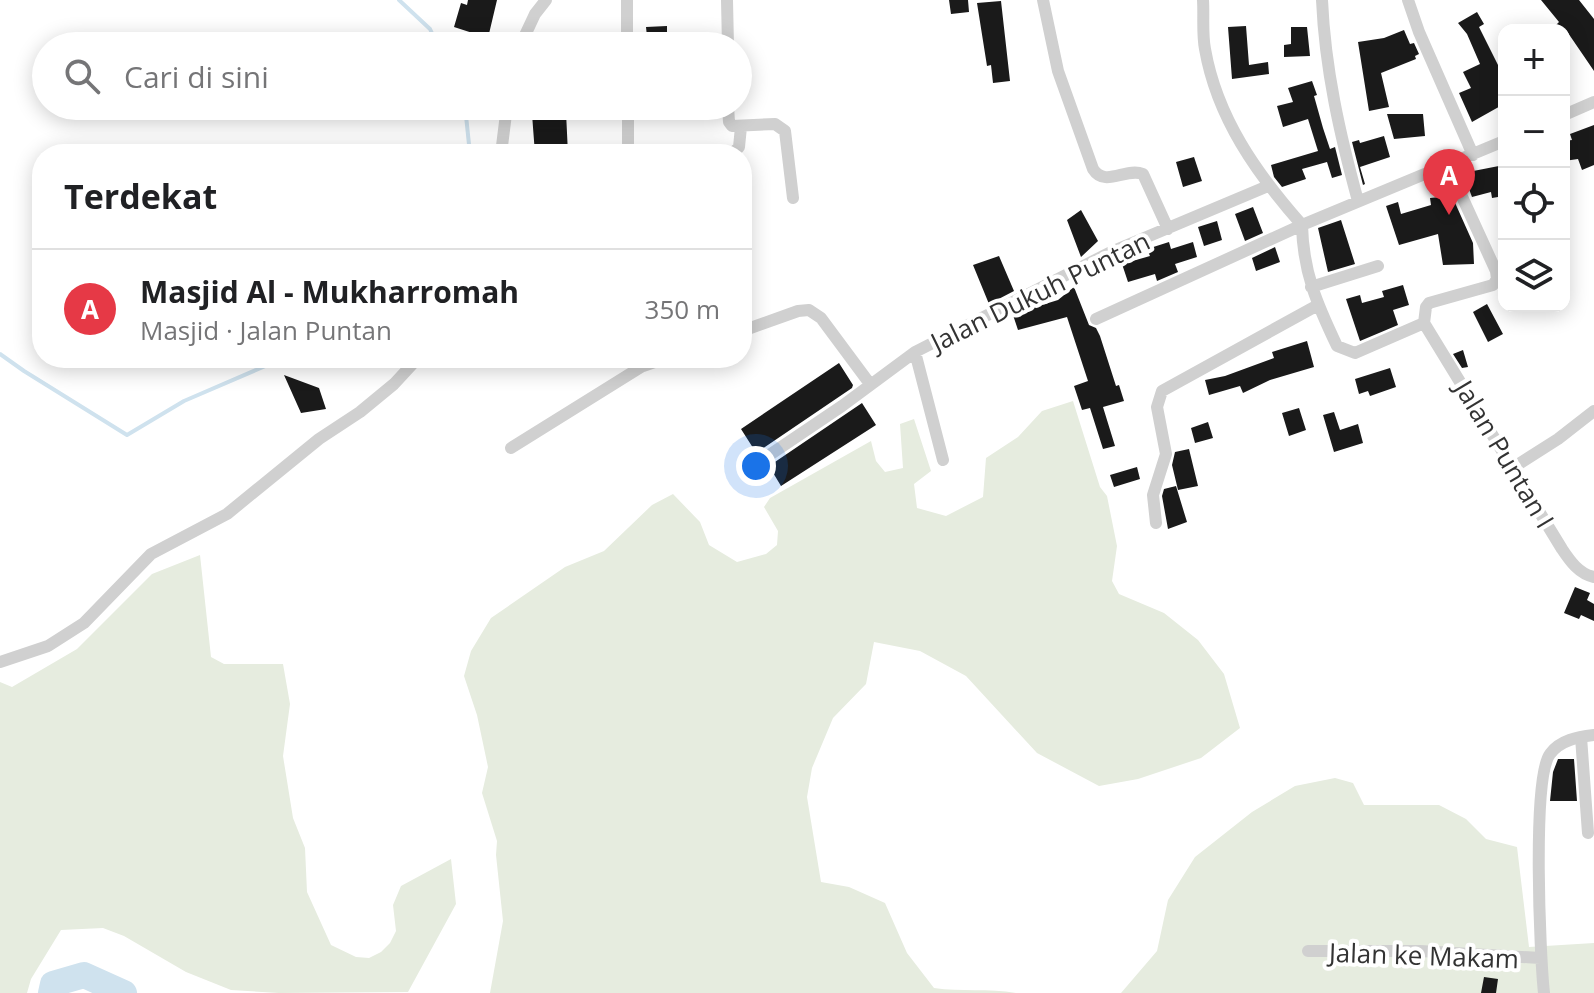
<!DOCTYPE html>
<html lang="id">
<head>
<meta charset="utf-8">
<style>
  body { margin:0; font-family:"Open Sans",sans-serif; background:#f2f2f2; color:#202124 }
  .controls { position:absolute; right:24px; top:24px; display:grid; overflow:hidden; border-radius:16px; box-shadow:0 4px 20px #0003 }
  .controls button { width:72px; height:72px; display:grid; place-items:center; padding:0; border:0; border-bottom:2px solid #e0e0e0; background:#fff; color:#202124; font:40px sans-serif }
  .you { position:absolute; left:756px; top:466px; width:28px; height:28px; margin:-20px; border:6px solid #fff; border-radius:50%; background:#1a73e8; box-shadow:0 0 0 12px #1a73e833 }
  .badge { display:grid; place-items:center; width:52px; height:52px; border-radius:50%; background:#e63946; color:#fff; font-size:26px; font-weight:700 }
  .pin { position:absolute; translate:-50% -66px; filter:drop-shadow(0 2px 4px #0008) }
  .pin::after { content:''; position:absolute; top:42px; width:28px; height:24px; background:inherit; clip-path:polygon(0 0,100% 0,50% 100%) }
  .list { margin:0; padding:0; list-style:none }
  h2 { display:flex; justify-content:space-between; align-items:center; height:104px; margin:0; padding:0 32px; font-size:34px }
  h2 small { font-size:26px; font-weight:400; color:#757577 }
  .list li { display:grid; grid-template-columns:52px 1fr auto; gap:24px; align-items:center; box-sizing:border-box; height:120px; padding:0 32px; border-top:2px solid #e0e0e0 }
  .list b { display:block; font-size:30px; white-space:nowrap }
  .list p { margin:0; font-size:26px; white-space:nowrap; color:#757577 }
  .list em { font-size:26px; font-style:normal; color:#757577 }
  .icon { flex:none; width:44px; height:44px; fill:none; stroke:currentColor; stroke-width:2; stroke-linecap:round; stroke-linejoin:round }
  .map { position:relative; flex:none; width:1594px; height:993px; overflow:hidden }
  .search { position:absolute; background:#fff; box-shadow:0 4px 20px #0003; left:32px; top:32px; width:720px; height:88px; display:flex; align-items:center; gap:20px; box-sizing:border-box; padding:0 28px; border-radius:44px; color:#757577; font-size:30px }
  .panel { position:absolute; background:#fff; box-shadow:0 4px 20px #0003; left:32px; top:144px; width:720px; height:224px; border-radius:32px }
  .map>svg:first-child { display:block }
  .green { fill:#e6ecdf }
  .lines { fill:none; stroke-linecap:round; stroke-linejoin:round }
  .stream { stroke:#cfe2ee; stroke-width:4 }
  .river { stroke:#cfe2ee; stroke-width:26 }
  .building { fill:#1a1a1a }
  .minor { stroke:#d0d0d0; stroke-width:12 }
  .labels { text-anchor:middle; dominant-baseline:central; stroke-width:8; stroke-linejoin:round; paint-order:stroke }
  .street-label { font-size:26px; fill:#333; stroke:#fff }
</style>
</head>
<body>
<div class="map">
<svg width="1594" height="993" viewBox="0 0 1594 993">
  <rect width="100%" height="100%" fill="#fff"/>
  <path class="green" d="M1073,401L1100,487L1107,496L1117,546L1112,581L1119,594L1164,613L1198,640L1224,674L1240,728L1201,758L1138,779L1099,786L1037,753L966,676L920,651L874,642L866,684L833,718L812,768L807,797L821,882L849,887L885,903L907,953L934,988C961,992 989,988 1016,993H490L503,921L496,855L497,841L482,793L488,767L477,715L464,676L471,651L491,618L565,567L604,551L652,505L673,494L700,522L709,545L737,562L766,554L777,545L778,531L764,507L770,498L871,441L876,461L885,472L903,468L900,424L914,419L931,471L914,484L917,508L946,516L983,497L986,458L1018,437L1042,411Z
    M200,555L211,657L224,664H283L290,704L283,756L293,818L305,848L307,892L331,945L356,957L369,958L381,952L390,943L396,931L393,905L401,886L451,859L456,904L408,992L279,993L231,990L186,972L124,936L103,928L61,930L31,979L27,993H0V682L12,687L77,649L152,574Z
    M1335,778L1353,783L1364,805H1439L1466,819L1486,839L1517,847L1529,947L1594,943V993H1121L1157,951L1168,900L1195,857L1252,812L1295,786Z"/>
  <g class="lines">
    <path class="stream" d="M399,0L430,29L438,46
      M465,106L470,154
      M0,354L24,371L127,435L184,401L270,364L311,358"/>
    <path class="river" d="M51,993L53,984L84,975L124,993"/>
  </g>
  <path class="building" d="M468,0H497L488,38L454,27L461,3L467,5Z
    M949,0H968L969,12L951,14Z
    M1541,0H1579L1594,19V71L1566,30H1551L1559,22Z
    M1001,1L1010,81L993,83L991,65L987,66L977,3Z
    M1477,12L1484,24L1479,27L1504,77V104L1472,122L1459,93L1471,88L1463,72L1480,64L1467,34L1458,23Z
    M667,26V34L691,32L692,46H648L646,27Z
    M1246,26L1249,65L1268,62L1269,74L1232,79L1228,27Z
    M1291,27H1307L1310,56L1284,57V45L1291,44Z
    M1404,30L1410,44L1414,43L1419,54L1415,56L1416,59L1381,73L1389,107L1369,111L1358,42L1384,38Z
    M1312,81L1317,95L1314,96L1323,128L1330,149L1335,147L1342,175L1332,178L1327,162L1302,169L1306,179L1282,187L1274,177L1271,165L1318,151L1308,119L1283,127L1277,106L1293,102L1288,88Z
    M535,106H562L563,112H566L568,154H535L532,114H535Z
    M1387,114H1423L1425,136L1394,139Z
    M1594,125V165L1582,170L1578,159L1564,161V141L1572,140L1570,134Z
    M1384,136L1390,157L1360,167L1365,184L1363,185L1352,142L1359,140L1360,143Z
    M1194,157L1202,181L1183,187L1176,162Z
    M1504,165V196L1492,198L1491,192L1472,197L1463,173Z
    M1452,196L1473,243L1474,264L1443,265L1438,234L1399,245L1386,206L1398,202L1401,214L1431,205L1430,198Z
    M1253,207L1263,233L1245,241L1235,214Z
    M1081,210L1098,241L1081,257L1067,220Z
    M1341,220L1355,264L1328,272L1318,228Z
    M1217,221L1222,240L1204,246L1198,227Z
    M1169,242L1171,249L1193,242L1197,257L1175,264L1178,272L1157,281L1155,274L1128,282L1122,264L1150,256L1147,249Z
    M1275,247L1280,262L1256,271L1252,258Z
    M999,256L1014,291L989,304L973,265Z
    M1403,285L1409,305L1393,310L1398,325L1360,341L1346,299L1360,295L1362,303L1384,297L1382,291Z
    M1074,287L1089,325L1096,328L1100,336L1116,386L1119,385L1124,401L1103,407L1115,446L1103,449L1090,408L1082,410L1074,386L1088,381L1067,317L1018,330L1012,312L1028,306L1029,309L1058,300Z
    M1487,304L1503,334L1488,342L1473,312Z
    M1307,341L1314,367L1270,380L1243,393L1240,386L1209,395L1205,380L1225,376L1274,358L1272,352Z
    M1463,350L1468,367L1462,368L1453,354Z
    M839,363L853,385L852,388L759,451H755L741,429Z
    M1390,368L1396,387L1370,396L1368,391L1359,394L1355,379Z
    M284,375L319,388L326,409L301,413Z
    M862,403L876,425L781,486L769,466Z
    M1299,408L1306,430L1289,436L1282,413Z
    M1334,412L1340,430L1358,424L1363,443L1334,452L1323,415Z
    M1208,422L1213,438L1195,443L1191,428Z
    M1189,449L1198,486L1178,490L1172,465L1175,452Z
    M1137,467L1140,479L1114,487L1110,475Z
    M1176,486L1187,522L1168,529L1162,496L1164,489Z
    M1575,587L1590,593L1587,600L1594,604V621L1581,615L1579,619L1564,613Z
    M1558,759H1574L1577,801H1550L1553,772Z
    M1484,977L1498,979L1496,993H1481Z"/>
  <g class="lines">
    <path class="minor" d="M627,0V46
      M727,0L728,46
      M1043,0L1058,71L1093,169C1105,188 1126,167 1143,174L1168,229
      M1322,0C1325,69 1340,135 1358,201
      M1408,0L1419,32L1473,155
      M520,46L535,14L546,0
      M628,106V154
      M728,106L729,122L732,126L775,124L785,131L793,198
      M1564,115L1594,102
      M501,154L507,106
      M732,154L739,147L741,127
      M1311,287L1378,266
      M1096,319L1302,225C1257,174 1217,118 1205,49C1202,34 1204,16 1203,0
      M1424,323L1355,353L1337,346C1317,304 1303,272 1302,225L1504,141
      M1424,323L1562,549C1570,561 1579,574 1594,577
      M1424,323L1426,307L1429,303L1493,285L1497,279L1496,271L1448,166
      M742,331L798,311L809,310L821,318L870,384
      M643,366L666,358
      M511,448L641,367L648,358
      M943,460L915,352L1111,252L1268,186
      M1514,467L1558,439L1594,411
      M750,468L842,406L915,352
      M1156,523L1153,495L1166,454L1157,407L1162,391L1318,305
      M0,662L48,646L84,623L151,554L227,514L319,439L360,412L394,384L418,358
      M1581,737L1588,833
      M1308,951H1420L1540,958
      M1544,993C1540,956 1532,778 1550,754C1560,740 1578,737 1594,735"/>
  </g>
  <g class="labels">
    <g class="street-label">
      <text transform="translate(1040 291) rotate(-26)">Jalan Dukuh Puntan</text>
      <text transform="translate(1505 454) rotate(59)">Jalan Puntan I</text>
      <text transform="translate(1424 955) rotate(2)">Jalan ke Makam</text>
    </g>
  </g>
</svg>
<div class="controls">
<button>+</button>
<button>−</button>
<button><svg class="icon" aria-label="locate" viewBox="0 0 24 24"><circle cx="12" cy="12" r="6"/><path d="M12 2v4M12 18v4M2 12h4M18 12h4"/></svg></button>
<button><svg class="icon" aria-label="layers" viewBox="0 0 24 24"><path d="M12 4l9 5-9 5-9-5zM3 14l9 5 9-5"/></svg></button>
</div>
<div class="you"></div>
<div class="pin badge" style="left:1449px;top:215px">A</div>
<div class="search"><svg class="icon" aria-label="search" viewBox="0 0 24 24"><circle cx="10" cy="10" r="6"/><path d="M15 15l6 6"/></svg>Cari di sini</div>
<section class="panel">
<h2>Terdekat<small></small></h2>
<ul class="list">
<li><span class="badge">A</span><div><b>Masjid Al - Mukharromah</b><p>Masjid · Jalan Puntan</p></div><em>350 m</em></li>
</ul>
</section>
</div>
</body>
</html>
